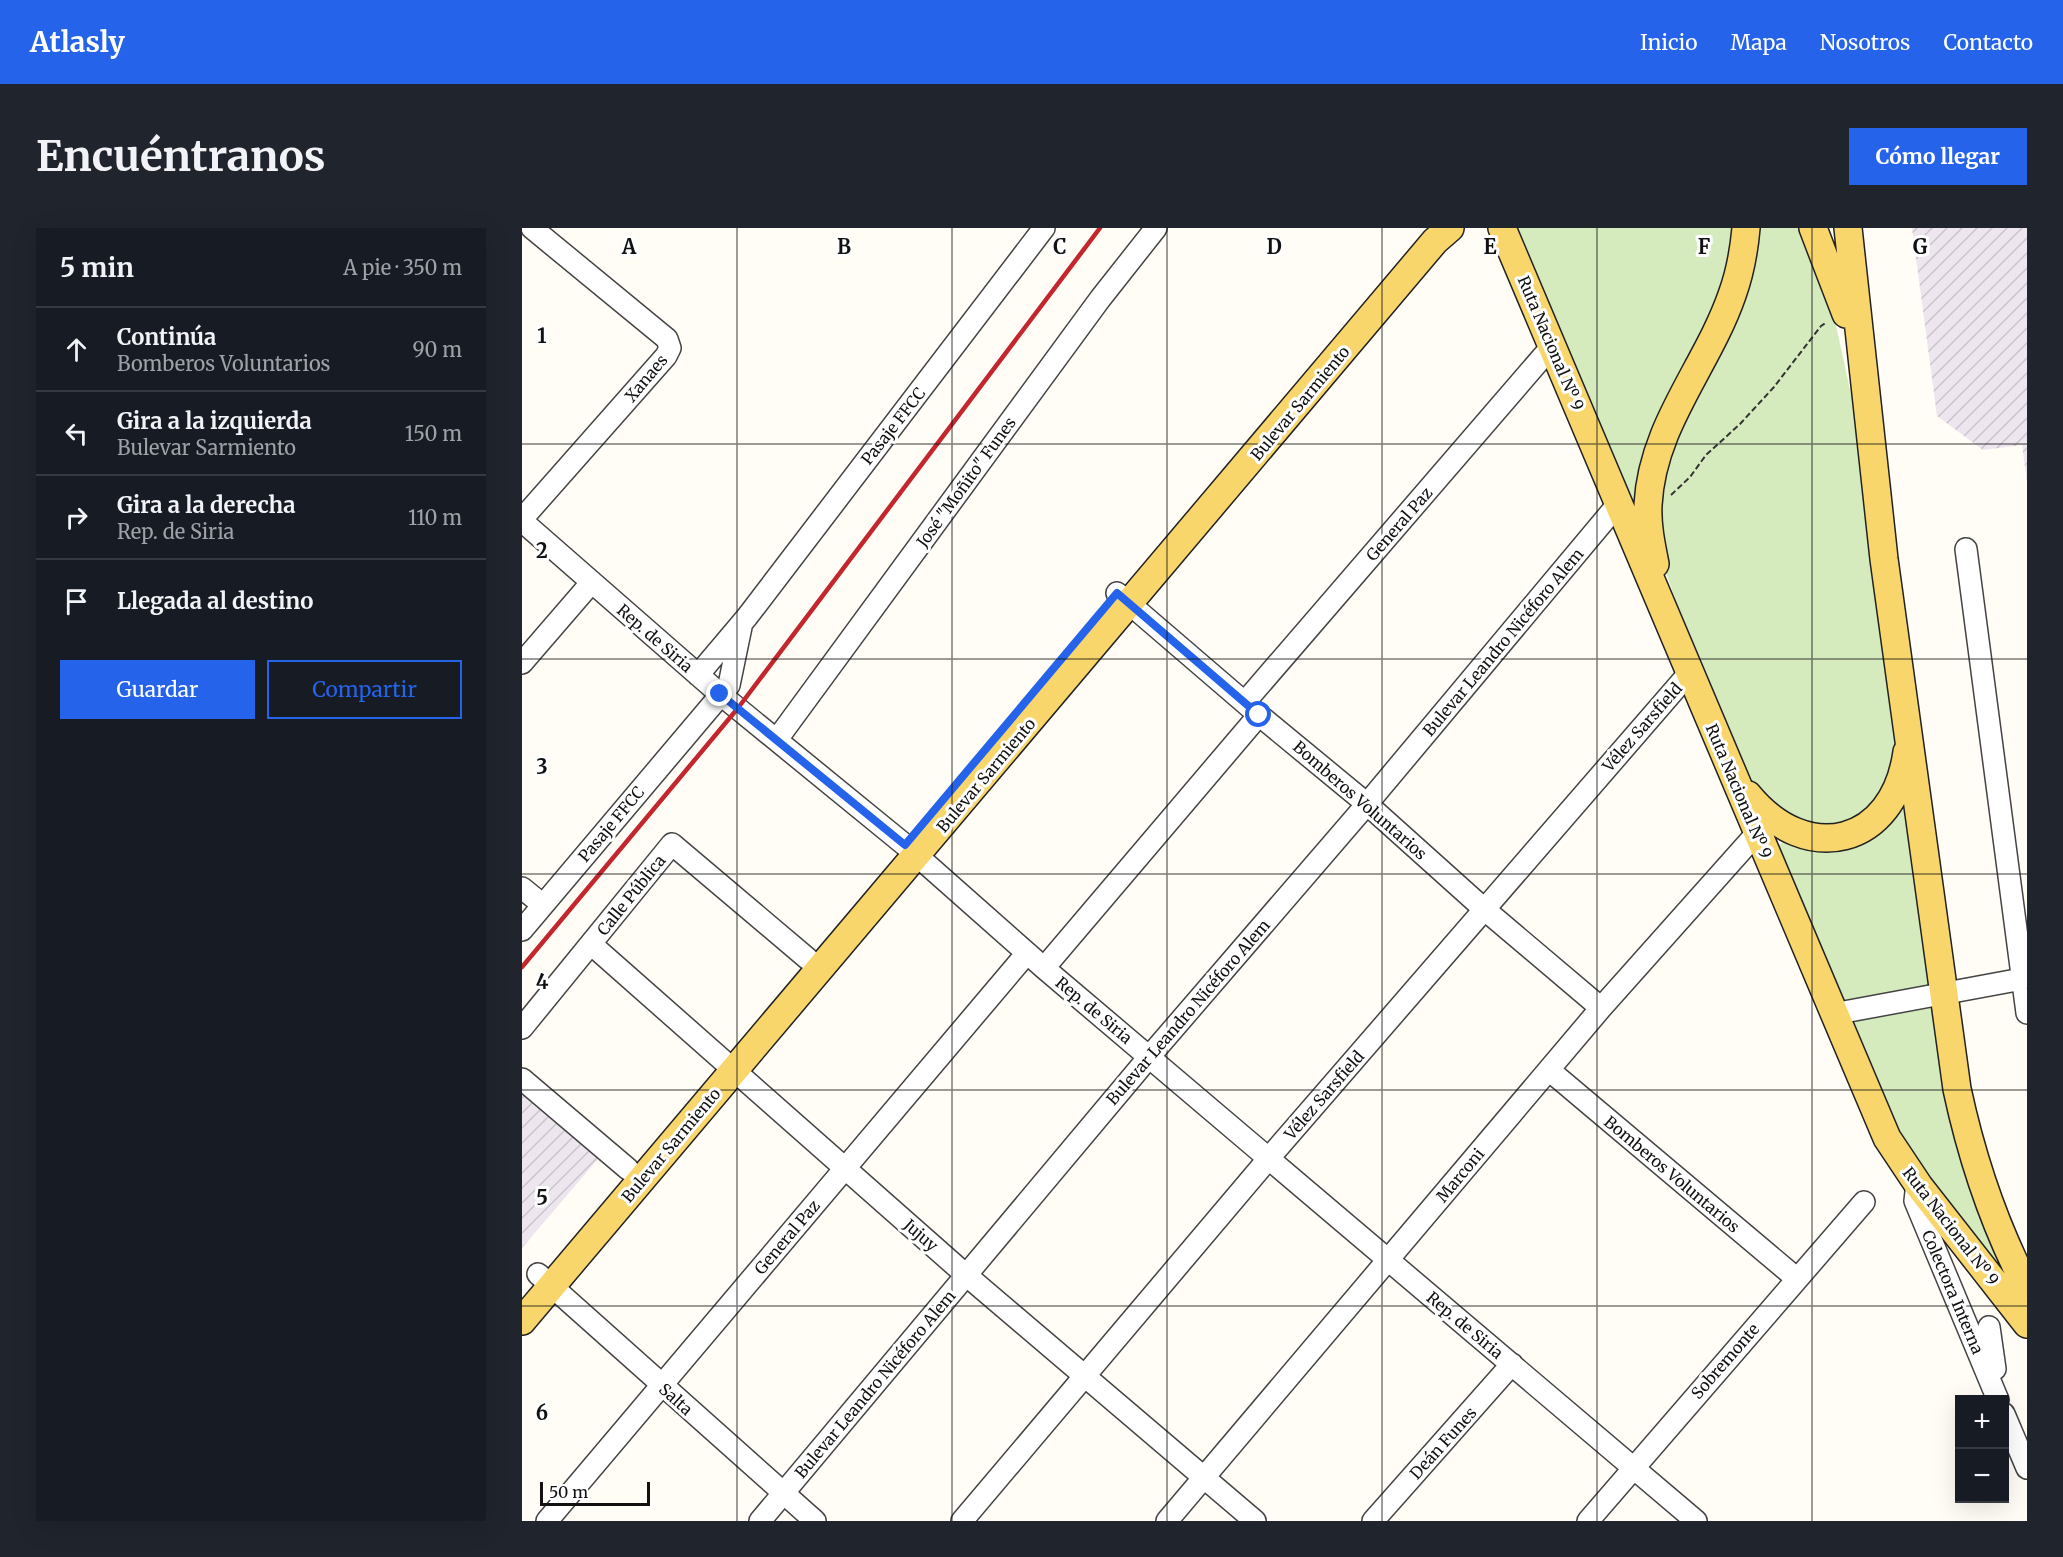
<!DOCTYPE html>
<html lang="es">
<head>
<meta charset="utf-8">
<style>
  body { margin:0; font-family:Merriweather,serif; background:#20242c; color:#f1f3f6 }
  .controls { position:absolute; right:18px; bottom:18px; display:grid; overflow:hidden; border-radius:0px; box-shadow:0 6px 24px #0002 }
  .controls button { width:54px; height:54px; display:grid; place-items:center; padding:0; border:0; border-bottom:2px solid #363941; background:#171b24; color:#f1f3f6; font:30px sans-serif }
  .scale { position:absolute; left:18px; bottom:15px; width:110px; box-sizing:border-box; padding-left:6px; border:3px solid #111; border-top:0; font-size:16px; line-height:21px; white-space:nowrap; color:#111; -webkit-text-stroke:4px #fff; paint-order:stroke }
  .stop { position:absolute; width:18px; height:18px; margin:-14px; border:4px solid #2563eb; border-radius:50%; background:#fff }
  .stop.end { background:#2563eb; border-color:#fff; box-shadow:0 2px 6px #0008 }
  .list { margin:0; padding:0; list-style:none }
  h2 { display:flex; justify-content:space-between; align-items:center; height:78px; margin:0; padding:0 24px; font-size:26px }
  h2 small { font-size:20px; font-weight:400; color:#9ea1a6 }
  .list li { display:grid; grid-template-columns:39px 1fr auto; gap:18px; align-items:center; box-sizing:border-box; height:84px; padding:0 24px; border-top:2px solid #363941 }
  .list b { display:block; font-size:22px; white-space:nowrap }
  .list p { margin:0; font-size:20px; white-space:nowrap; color:#9ea1a6 }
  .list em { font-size:20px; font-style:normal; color:#9ea1a6 }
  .actions { display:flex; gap:12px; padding:18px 24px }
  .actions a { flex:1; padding:14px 0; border:2px solid #2563eb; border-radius:0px; text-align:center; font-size:21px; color:#2563eb }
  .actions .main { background:#2563eb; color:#fff }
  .icon { flex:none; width:33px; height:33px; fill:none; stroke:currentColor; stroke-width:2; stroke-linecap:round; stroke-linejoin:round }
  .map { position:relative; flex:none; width:1505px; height:1293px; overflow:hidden; border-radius:0px }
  header { display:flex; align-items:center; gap:36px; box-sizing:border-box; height:84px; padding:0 30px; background:#2563eb; color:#fff }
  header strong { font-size:28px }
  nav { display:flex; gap:33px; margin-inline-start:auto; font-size:21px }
  .intro { display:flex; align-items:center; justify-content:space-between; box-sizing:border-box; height:144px; padding:0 36px }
  h1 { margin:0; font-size:42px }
  .button { padding:15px 27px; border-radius:0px; background:#2563eb; color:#fff; font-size:21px; font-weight:700 }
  main { display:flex; gap:36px; padding:0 36px }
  aside { flex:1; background:#171b24; border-radius:0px; box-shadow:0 6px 24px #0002 }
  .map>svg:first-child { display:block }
  .industrial { fill:url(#industrial-furrows) }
  .grass { fill:#d5ebbd }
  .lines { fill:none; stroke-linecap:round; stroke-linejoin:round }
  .minor-casing { stroke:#444; stroke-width:24 }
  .major-casing { stroke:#222; stroke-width:30 }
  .path { stroke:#333; stroke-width:2; stroke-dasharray:6 3; stroke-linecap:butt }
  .minor { stroke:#fff; stroke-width:21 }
  .major { stroke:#f9d66b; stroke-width:27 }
  .rail { stroke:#c4262e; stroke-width:4.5 }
  .route { stroke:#2563eb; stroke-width:8 }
  .grid { fill:none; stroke:#111; stroke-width:1.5; stroke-opacity:0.55 }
  .labels { text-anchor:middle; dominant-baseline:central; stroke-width:6; stroke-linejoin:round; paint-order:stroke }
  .street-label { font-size:16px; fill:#111; stroke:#fff }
  .grid-label { font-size:20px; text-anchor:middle; font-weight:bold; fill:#111; stroke:#fff; stroke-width:6; stroke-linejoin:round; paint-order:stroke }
</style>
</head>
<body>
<header>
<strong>Atlasly</strong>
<nav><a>Inicio</a><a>Mapa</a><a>Nosotros</a><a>Contacto</a></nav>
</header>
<div class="intro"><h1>Encuéntranos</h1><a class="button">Cómo llegar</a></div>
<main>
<aside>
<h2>5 min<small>A pie · 350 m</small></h2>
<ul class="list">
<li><svg class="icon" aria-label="ahead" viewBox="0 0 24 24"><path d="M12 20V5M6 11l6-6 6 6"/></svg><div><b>Continúa</b><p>Bomberos Voluntarios</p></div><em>90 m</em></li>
<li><svg class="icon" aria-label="left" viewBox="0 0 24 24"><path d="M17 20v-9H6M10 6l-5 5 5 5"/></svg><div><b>Gira a la izquierda</b><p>Bulevar Sarmiento</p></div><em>150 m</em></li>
<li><svg class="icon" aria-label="right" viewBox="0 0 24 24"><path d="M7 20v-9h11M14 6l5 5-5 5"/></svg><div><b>Gira a la derecha</b><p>Rep. de Siria</p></div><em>110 m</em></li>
<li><svg class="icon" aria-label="arrive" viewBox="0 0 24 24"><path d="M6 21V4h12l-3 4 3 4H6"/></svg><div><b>Llegada al destino</b></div></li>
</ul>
<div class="actions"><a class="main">Guardar</a><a>Compartir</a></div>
</aside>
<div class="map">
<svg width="1505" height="1293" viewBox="0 0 1505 1293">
  <defs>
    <pattern id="industrial-furrows" width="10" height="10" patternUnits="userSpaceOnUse" patternTransform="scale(1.5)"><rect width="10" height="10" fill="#eee6ef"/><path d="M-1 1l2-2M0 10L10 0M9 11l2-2" fill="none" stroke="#cbc4cc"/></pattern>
  </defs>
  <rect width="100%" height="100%" fill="#fffdf5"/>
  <path class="industrial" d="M1390,0H1505V254L1500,217L1461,222L1415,188Z
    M0,866L76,931L0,1020Z"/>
  <path class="grass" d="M988,0H1215L1209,38L1119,276L1110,286Z
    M1232,0H1280L1311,84L1332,180L1374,523C1372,550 1345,596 1315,599C1302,601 1287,598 1273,597L1230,555L1161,393L1137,325V249Z
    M1382,570L1431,877L1485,1035L1505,1073V1086L1378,918L1254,620L1265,610L1279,615Z"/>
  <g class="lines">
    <defs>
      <path id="minor" d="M0,291L144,128L148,120L145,111L10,0
        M0,293L198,466L383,617L522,740L1174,1293
        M1444,321L1505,785
        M595,365L737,487L845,576L962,681L1079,780
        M0,435L69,355
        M176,447L225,389L522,0
        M723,474L1030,118
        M256,510L578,71L634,0
        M0,660L21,677
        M0,702L207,457L219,399
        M69,716L444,1047L733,1293
        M522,740L737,487
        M1311,786L1505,750
        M0,800L150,616L286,731
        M1027,842L1274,1050
        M0,851L106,941
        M1395,955L1393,973L1476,1172
        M16,1046L293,1293
        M1467,1099L1473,1141
        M1482,1186L1505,1240
        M25,1293L505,725
        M238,1293L627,829L845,576L1096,276
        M440,1293L747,930L1168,444
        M645,1293L1079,780L1235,605
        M851,1293L990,1136
        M1066,1293L1342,974"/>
      <path id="major" d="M980,0L1365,910L1397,958L1505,1096
        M1291,0L1324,86
        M1326,0L1362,331L1435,861C1450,931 1472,997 1505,1060
        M1133,336C1129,316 1125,297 1126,277C1130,197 1185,139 1210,67C1218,45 1222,23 1224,0
        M1226,567C1285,639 1372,618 1385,524
        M0,1093L913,13L928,0"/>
    </defs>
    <use href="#minor" class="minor-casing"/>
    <use href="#major" class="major-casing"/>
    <path class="path" d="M1149,267L1168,249L1184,227L1218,196L1252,159L1299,98L1305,94"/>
    <use href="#minor" class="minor"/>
    <use href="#major" class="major"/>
    <path class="rail" d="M0,739L216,480L578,0"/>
  </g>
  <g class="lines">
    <path class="route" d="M198,466L383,617L595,365L737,487"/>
  </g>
  <path class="grid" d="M215,0V1293M430,0V1293M645,0V1293M860,0V1293M1075,0V1293M1290,0V1293M0,216H1505M0,431H1505M0,646H1505M0,862H1505M0,1078H1505"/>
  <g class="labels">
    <g class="street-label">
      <text transform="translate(1029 115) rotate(67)">Ruta Nacional Nº 9</text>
      <text transform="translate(124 150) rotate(-50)">Xanaes</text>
      <text transform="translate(778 175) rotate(-50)">Bulevar Sarmiento</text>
      <text transform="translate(371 198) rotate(-52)">Pasaje FFCC</text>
      <text transform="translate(444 254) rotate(-54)">José "Moñito" Funes</text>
      <text transform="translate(877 296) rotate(-49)">General Paz</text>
      <text transform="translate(133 410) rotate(41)">Rep. de Siria</text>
      <text transform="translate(981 414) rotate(-50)">Bulevar Leandro Nicéforo Alem</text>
      <text transform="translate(1120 499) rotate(-49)">Vélez Sarsfield</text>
      <text transform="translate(464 547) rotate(-50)">Bulevar Sarmiento</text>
      <text transform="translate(1217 563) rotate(67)">Ruta Nacional Nº 9</text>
      <text transform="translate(838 572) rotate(41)">Bomberos Voluntarios</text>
      <text transform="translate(89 596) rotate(-50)">Pasaje FFCC</text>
      <text transform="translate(109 667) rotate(-51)">Calle Pública</text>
      <text transform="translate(572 782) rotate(40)">Rep. de Siria</text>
      <text transform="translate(666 784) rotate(-49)">Bulevar Leandro Nicéforo Alem</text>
      <text transform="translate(802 867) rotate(-49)">Vélez Sarsfield</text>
      <text transform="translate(149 917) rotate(-50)">Bulevar Sarmiento</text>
      <text transform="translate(1150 946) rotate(40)">Bomberos Voluntarios</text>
      <text transform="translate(938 947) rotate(-50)">Marconi</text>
      <text transform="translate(1429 998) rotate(52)">Ruta Nacional Nº 9</text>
      <text transform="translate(399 1007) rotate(41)">Jujuy</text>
      <text transform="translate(265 1009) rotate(-50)">General Paz</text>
      <text transform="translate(1431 1064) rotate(67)">Colectora Interna</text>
      <text transform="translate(943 1097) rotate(40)">Rep. de Siria</text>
      <text transform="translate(1203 1133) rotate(-49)">Sobremonte</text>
      <text transform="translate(353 1156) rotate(-50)">Bulevar Leandro Nicéforo Alem</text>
      <text transform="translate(154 1171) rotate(42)">Salta</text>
      <text transform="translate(921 1215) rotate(-48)">Deán Funes</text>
    </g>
  </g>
  <g class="grid-label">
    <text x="107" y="26">A</text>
    <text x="322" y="26">B</text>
    <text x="538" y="26">C</text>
    <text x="752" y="26">D</text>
    <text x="968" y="26">E</text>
    <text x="1182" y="26">F</text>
    <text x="1398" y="26">G</text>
    <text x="20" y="115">1</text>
    <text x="20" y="330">2</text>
    <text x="20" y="546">3</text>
    <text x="20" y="761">4</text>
    <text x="20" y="977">5</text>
    <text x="20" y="1192">6</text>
  </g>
</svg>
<div class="controls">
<button>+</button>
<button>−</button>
</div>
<div class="scale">50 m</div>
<div class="stop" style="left:737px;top:487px"></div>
<div class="stop end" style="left:198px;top:466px"></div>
</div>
</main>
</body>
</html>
